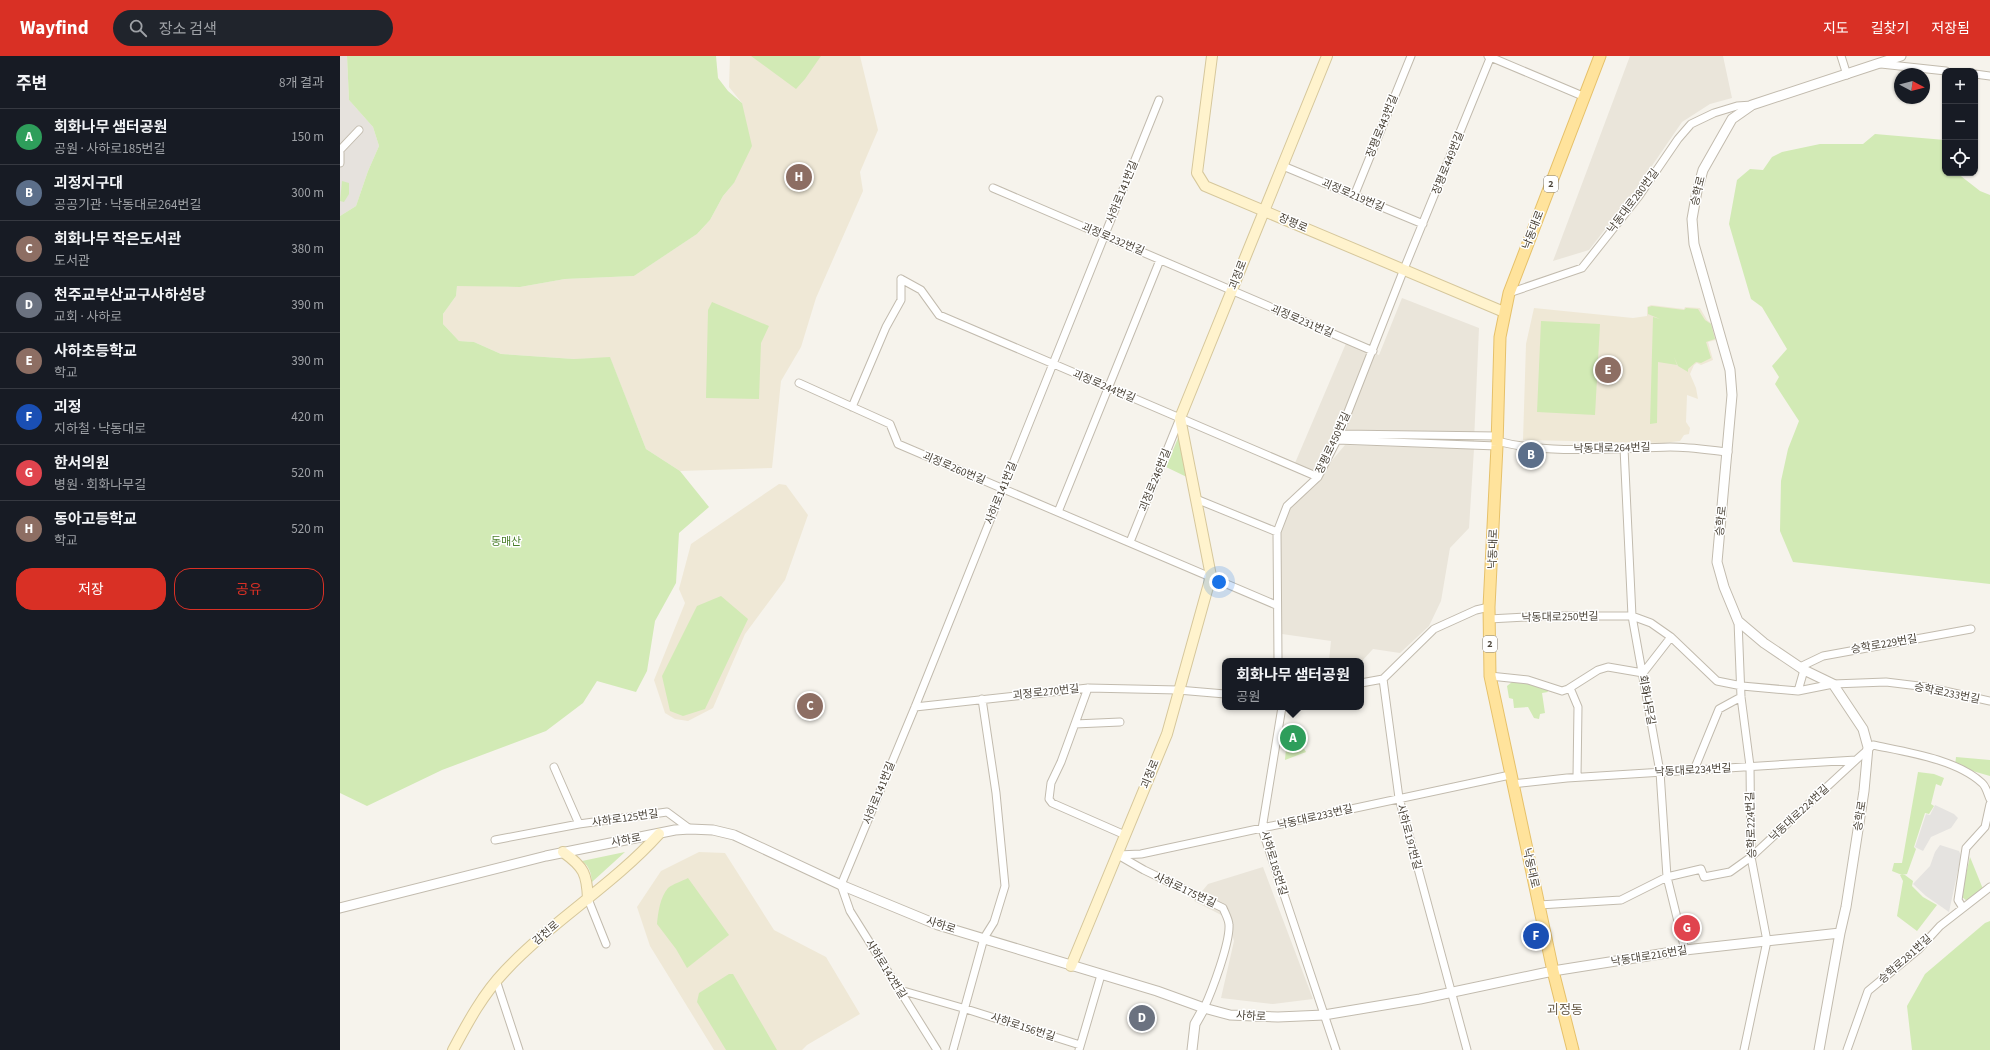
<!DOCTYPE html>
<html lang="ko">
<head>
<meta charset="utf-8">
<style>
  body { margin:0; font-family:"Source Sans 3","Noto Sans KR",sans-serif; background:#20242c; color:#f1f3f6 }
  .controls { position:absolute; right:12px; top:12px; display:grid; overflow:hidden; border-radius:8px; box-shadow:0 1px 3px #0004 }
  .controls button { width:36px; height:36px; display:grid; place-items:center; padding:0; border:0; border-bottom:1px solid #363941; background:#171b24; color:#f1f3f6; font:20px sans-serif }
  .compass { position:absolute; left:1554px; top:12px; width:36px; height:36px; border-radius:50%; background:#171b24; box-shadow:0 1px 3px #0004; rotate:97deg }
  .you { position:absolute; left:879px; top:526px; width:14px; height:14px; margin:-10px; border:3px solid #fff; border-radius:50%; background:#1a73e8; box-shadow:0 0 0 6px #1a73e833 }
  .badge { display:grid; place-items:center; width:26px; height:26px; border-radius:50%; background:#d93025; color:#fff; font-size:13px; font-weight:700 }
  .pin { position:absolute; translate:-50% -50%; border:2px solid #fff; box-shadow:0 1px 4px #0006 }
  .popup { position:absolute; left:882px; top:602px; width:142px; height:52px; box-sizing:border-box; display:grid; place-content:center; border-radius:8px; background:#171b24; filter:drop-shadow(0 1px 3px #0005); font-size:13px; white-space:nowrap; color:#9ea1a6 }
  .popup b { font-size:15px; color:#f1f3f6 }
  .popup::after { content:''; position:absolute; left:50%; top:100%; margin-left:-8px; border:8px solid transparent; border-top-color:#171b24 }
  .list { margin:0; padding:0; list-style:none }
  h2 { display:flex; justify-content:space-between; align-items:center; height:52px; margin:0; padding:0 16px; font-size:17px }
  h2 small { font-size:13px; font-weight:400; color:#9ea1a6 }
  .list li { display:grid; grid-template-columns:26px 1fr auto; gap:12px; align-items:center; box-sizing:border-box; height:56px; padding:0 16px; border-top:1px solid #363941 }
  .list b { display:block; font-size:15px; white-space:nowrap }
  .list p { margin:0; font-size:13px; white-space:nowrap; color:#9ea1a6 }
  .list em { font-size:13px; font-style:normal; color:#9ea1a6 }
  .actions { display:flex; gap:8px; padding:12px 16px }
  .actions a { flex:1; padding:9px 0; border:1px solid #d93025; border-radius:16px; text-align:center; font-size:14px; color:#d93025 }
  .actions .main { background:#d93025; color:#fff }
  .icon { flex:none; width:22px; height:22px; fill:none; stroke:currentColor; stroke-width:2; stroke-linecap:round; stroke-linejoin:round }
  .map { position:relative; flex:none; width:1650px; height:994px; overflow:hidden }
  header { display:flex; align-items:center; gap:24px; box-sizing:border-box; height:56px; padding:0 20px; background:#d93025; color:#fff }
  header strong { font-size:19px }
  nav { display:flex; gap:22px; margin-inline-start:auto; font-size:14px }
  .search { width:280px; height:36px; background:#20242c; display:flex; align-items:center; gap:10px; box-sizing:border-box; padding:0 14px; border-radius:22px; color:#9ea1a6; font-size:15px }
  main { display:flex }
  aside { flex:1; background:#171b24 }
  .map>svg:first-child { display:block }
  .residential { fill:#eae5da }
  .industrial { fill:#e6e2dd }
  .education { fill:#efe8d6 }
  .green { fill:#d2eab5 }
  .parking { fill:#e5e3e0 }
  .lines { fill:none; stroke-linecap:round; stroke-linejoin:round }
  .minor-casing { stroke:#c2bbae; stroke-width:9 }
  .tertiary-casing { stroke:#c2bbae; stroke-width:11 }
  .secondary-casing { stroke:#d6c79b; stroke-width:12 }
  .primary-casing { stroke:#e6c16a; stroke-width:13 }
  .minor { stroke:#fff; stroke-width:7 }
  .tertiary { stroke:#fff; stroke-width:9 }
  .secondary { stroke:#fff3cd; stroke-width:10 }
  .primary { stroke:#ffe39c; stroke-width:11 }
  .labels { text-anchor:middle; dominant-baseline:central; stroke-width:3; stroke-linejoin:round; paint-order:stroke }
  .shield { fill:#fff; stroke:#817c74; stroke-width:1 }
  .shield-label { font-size:10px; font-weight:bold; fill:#4b4439 }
  .street-label { font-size:11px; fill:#4b4439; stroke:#fff }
  .park-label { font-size:11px; fill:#4a7f2a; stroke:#fff }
  .quarter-label { font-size:13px; fill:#6e6250; stroke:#fff }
</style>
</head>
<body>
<header>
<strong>Wayfind</strong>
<div class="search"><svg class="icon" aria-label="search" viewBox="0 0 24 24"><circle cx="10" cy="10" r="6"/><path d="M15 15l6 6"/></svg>장소 검색</div>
<nav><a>지도</a><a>길찾기</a><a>저장됨</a></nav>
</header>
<main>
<aside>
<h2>주변<small>8개 결과</small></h2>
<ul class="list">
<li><span class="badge" style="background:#2e9e5b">A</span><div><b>회화나무 샘터공원</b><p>공원 · 사하로185번길</p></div><em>150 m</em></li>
<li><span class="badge" style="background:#5c6f8a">B</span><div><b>괴정지구대</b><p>공공기관 · 낙동대로264번길</p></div><em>300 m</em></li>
<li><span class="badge" style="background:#8d6e63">C</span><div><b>회화나무 작은도서관</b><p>도서관</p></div><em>380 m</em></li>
<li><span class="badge" style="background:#6b7280">D</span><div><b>천주교부산교구사하성당</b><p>교회 · 사하로</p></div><em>390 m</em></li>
<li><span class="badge" style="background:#8d6e63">E</span><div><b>사하초등학교</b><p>학교</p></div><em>390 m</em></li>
<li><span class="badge" style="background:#1a4fb4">F</span><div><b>괴정</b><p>지하철 · 낙동대로</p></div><em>420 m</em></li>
<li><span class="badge" style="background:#e0444e">G</span><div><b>한서의원</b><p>병원 · 회화나무길</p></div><em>520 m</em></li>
<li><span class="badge" style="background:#8d6e63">H</span><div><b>동아고등학교</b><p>학교</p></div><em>520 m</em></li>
</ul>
<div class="actions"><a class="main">저장</a><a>공유</a></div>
</aside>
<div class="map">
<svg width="1650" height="994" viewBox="0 0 1650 994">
  <rect width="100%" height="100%" fill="#f6f3ec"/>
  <path class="residential" d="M1290,0H1383L1392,42L1370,48L1342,66L1294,136L1249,194L1213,205Z
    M1062,242L1139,272L1134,385L992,381L977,416L955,407L1007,285L1039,299Z
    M1005,389L1134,393L1129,472L1110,492L1101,545L1089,570L1060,597L1033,593L1021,606L989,605L991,585L942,578L936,549L937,476L947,450L978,421Z
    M923,811L973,943L933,948L881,942L894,885L887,862L854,845L868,828Z"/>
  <path class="industrial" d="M0,0H7L9,44L33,71L39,90L28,115L16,150L0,160Z"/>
  <path class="education" d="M390,0H520L538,74L520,116L523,135L476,242L461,291L441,325L432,412L340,415L306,393L270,302L234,303L161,298L134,286L119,285L103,268V258L116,240L117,229L180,231L225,223L294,220L357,178L370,164L383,140L394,127L402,47L389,31Z
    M1311,249L1344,253L1345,251L1360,252L1367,264L1372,268L1376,284L1368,286L1373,304L1361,309L1357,307L1354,309L1350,318L1356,332L1358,343L1347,339L1346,366L1350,372L1349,378L1344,379L1340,385L1324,387L1183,384L1186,288L1194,252L1293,262L1307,260V251Z
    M439,428L446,429L468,459L445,524L405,578L373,652L348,665L335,663L325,657L314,624L345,547L339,533L351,488Z
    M359,796L385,797L434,874L486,901L520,958L467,989L462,994H374L310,890L297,851L321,815Z"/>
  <path class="green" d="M7,0H376L378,22L388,35L402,47L412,90L394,127L383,140L370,164L357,178L294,220L225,223L180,231L117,230L116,240L103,258V268L119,285L134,286L161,298L234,303L270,301L306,393L340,415L369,451L339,477L336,527L315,565L307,615L296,636L257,625L243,647L206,675L102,714L27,750L0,737V160L16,150L28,115L39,90L33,71L9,44Z
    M411,0H481L465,23L456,33Z
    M1535,78L1605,84V117H1617L1640,135L1650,139V528L1453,506L1440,475L1441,425L1448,393L1459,365L1435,328L1439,321L1432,310L1447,293L1422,251L1411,243L1389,168L1397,124L1410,113L1423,114L1432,101L1442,96L1480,88H1523Z
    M2,125L9,127V138L4,146L0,145Z
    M372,246L429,270L421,287L419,343L366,342L368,254Z
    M1312,250L1344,254L1346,252L1358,253L1365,264L1371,268L1375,283L1366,286L1371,302L1361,307L1356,306L1348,313V316L1338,310L1334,301L1337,309L1318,306L1317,367L1310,368L1313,261L1320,263L1308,258V251Z
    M1201,265L1260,268L1255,359L1197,356Z
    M843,370L853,424L826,411Z
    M381,540L408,563L365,653L343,660L330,655L322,620L357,550Z
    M1179,625L1207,634L1208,636L1202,637L1205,657L1200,658L1199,663L1194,662L1188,651L1174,652L1173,643L1169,642L1167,630L1172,626Z
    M948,669H950L966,696L945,704Z
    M1616,701L1650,704V720L1615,710Z
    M1578,716L1594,718L1604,722L1601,730L1596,728L1591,748L1594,750L1589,758L1585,757L1574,791L1576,793L1567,818L1562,819L1552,815L1554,807H1562Z
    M285,796L252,826C251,817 250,811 242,805Z
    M1630,801L1643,833L1627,845L1622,841V835Z
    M1560,819H1565L1573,825L1572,830L1583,841L1597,849L1577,875L1557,860L1563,825Z
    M348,822L389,879L347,912L336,893L317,868C318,857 320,841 328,832C333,828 342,825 348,822Z
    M1650,865V994H1572L1567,950L1585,918L1645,867Z
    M389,918H393L437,994H386L357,946L359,937Z"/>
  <path class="parking" d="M1595,749L1614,758L1618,762L1611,772L1591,781L1583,795L1575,791L1586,758L1590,759Z
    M1600,789L1619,795L1621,800L1609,856L1586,840L1573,828L1590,810L1595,796Z"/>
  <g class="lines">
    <defs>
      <path id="minor" d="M1148,0L1245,41
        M1501,0L1507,19
        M1541,8L1606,15
        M1635,18L1650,20
        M0,94L19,74
        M0,97V107
        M943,110L1083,168
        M653,132L1033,295
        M1014,140L1071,0
        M561,223L581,234L599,259L978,421
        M1169,237L1242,212L1299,140L1338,83L1351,68L1374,57L1397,50L1412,49
        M459,327L550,368L558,388L936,549
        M512,351L546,271L561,244V223
        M999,378L1157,380
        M997,384L1157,390
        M1157,385C1208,399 1277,392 1330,391C1349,391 1369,394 1388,396
        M1284,392L1292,560L1320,716L1327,821L1345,894
        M856,443L937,476
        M718,456L820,204
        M790,486L840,362
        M1149,563L1206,560H1292L1311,567L1331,581L1377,625L1402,630L1458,635L1493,628L1546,626L1587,631L1650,645
        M1398,565L1401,641L1410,710L1411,801L1427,885L1404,994
        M938,605L937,476L947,450L978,421L997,384L1064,213L1151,0
        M1460,611L1483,600L1631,573
        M1150,620L1188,624L1222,635L1228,633L1258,614L1268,611L1303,617L1331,581
        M1043,623L1059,742L1127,994
        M1021,627L1043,623L1094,573L1136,554L1149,551
        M748,632L721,706L711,727L709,743L712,747L785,779
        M1230,632L1238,651L1237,721
        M1458,635L1464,614
        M575,651L748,632L838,634L885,638
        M942,651L922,773L996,994
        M735,668L780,666
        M214,711L239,768L327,756L350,773
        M1354,714L1379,653L1401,641
        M1172,728L1227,722L1516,704L1533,689C1566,696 1616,703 1642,727C1646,730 1648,739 1650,743
        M155,784L239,768
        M778,799L801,798L1170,719
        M778,799L804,814L883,852C885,857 889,864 889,869C890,887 872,935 864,952
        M248,843L266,888
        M1199,849L1281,844L1327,821L1361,813L1364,821L1390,816L1411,801L1516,704
        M1623,852L1618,844L1626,792L1645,771L1650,748
        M156,924L179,994
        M560,934L626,953L740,989
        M597,994L510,855L501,829L575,651L819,44
        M613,994L644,882L654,866L665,830L656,737L642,643
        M739,994L761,919
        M1507,994L1528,935L1579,893L1600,870L1650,831"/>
      <path id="tertiary" d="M0,852L206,800L335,774L350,773L373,774L394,779L501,829L598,869L817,935L864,952L890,959L938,961L984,959L1080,943L1213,915L1345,894L1500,877
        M852,994L855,968L864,952
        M1479,994L1500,877L1506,851L1524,735L1528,691L1523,673L1493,628L1464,614L1424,587L1398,565L1384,531L1377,506L1392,339L1390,314L1354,188L1352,163L1357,135L1363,114L1392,63L1412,49L1561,0"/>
      <path id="secondary" d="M872,0L857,117L865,130L1164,256
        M223,796C244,811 247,818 248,843
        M731,910L827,678L871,520L840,362L987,0
        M113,994C128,966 143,938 165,915C212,865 273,829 319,778"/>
      <path id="primary" d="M1233,994L1213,915L1150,620L1149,551L1157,390L1160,281L1169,237L1260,0"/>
    </defs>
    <use href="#minor" class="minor-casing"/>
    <use href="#tertiary" class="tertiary-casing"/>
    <use href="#secondary" class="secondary-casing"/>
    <use href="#primary" class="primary-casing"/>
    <use href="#minor" class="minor"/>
    <use href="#tertiary" class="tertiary"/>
    <use href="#secondary" class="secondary"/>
    <use href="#primary" class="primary"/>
  </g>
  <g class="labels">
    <g class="shield">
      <rect x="1204" y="120" width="14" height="16" rx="3"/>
      <rect x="1143" y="580" width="14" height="16" rx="3"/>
    </g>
    <g class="shield-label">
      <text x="1211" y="128">2</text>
      <text x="1150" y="588">2</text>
    </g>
    <g class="street-label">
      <text transform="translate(1042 70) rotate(-68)">장평로443번길</text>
      <text transform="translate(1108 107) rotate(-68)">장평로449번길</text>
      <text transform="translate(1358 135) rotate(-76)">승학로</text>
      <text transform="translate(782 136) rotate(-68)">사하로141번길</text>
      <text transform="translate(1013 139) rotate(23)">괴정로219번길</text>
      <text transform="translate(1293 145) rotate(-53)">낙동대로280번길</text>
      <text transform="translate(953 167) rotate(23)">장평로</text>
      <text transform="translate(1193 174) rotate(-69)">낙동대로</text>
      <text transform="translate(773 183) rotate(23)">괴정로232번길</text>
      <text transform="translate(898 219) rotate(-69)">괴정로</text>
      <text transform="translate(962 265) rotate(23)">괴정로231번길</text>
      <text transform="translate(764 330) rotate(23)">괴정로244번길</text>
      <text transform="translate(993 387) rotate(-65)">장평로450번길</text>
      <text transform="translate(1272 392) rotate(-1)">낙동대로264번길</text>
      <text transform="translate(614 412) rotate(23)">괴정로260번길</text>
      <text transform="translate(815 424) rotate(-68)">괴정로246번길</text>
      <text transform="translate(661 437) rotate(-68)">사하로141번길</text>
      <text transform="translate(1381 465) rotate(-84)">승학로</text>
      <text transform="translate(1153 493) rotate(-88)">낙동대로</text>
      <text transform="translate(1220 561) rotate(-1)">낙동대로250번길</text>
      <text transform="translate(1544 588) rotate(-10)">승학로229번길</text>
      <text transform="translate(706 636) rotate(-6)">괴정로270번길</text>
      <text transform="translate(1607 637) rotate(11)">승학로233번길</text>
      <text transform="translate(1307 644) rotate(80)">회화나무길</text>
      <text transform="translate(1353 714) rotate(-3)">낙동대로234번길</text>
      <text transform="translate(810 718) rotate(-68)">괴정로</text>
      <text transform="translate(539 737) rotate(-68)">사하로141번길</text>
      <text transform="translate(1459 757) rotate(-43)">낙동대로224번길</text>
      <text transform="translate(1520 760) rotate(-81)">승학로</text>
      <text transform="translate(975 761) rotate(-13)">낙동대로233번길</text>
      <text transform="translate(285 762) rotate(-8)">사하로125번길</text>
      <text transform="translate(1411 769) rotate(-92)">승학로224번길</text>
      <text transform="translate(1069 781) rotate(75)">사하로197번길</text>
      <text transform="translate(286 784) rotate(-11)">사하로</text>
      <text transform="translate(934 807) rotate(73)">사하로185번길</text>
      <text transform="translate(1191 812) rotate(77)">낙동대로</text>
      <text transform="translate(845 834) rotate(25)">사하로175번길</text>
      <text transform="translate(601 869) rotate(18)">사하로</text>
      <text transform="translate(206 877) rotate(-41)">감천로</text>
      <text transform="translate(1309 900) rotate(-9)">낙동대로216번길</text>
      <text transform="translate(1565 903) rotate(-42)">승학로281번길</text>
      <text transform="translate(546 913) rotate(58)">사하로142번길</text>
      <text transform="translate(911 960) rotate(3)">사하로</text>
      <text transform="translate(683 971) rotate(18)">사하로156번길</text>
    </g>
    <g class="park-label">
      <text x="166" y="485">동매산</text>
    </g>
    <g class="quarter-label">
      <text x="1225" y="954">괴정동</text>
    </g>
  </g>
</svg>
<div class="controls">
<button>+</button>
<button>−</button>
<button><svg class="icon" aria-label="locate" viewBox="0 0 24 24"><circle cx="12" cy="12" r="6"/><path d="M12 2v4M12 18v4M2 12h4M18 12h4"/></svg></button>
</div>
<svg class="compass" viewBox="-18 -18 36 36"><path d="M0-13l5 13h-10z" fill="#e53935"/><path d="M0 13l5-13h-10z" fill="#9ea1a6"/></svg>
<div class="you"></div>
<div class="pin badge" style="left:953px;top:682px;background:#2e9e5b">A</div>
<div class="popup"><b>회화나무 샘터공원</b>공원</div>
<div class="pin badge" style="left:1191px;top:399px;background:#5c6f8a">B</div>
<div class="pin badge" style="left:470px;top:650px;background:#8d6e63">C</div>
<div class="pin badge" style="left:802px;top:962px;background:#6b7280">D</div>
<div class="pin badge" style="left:1268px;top:314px;background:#8d6e63">E</div>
<div class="pin badge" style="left:1196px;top:880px;background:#1a4fb4">F</div>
<div class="pin badge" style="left:1347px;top:872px;background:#e0444e">G</div>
<div class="pin badge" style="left:459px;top:121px;background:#8d6e63">H</div>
</div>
</main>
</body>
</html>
